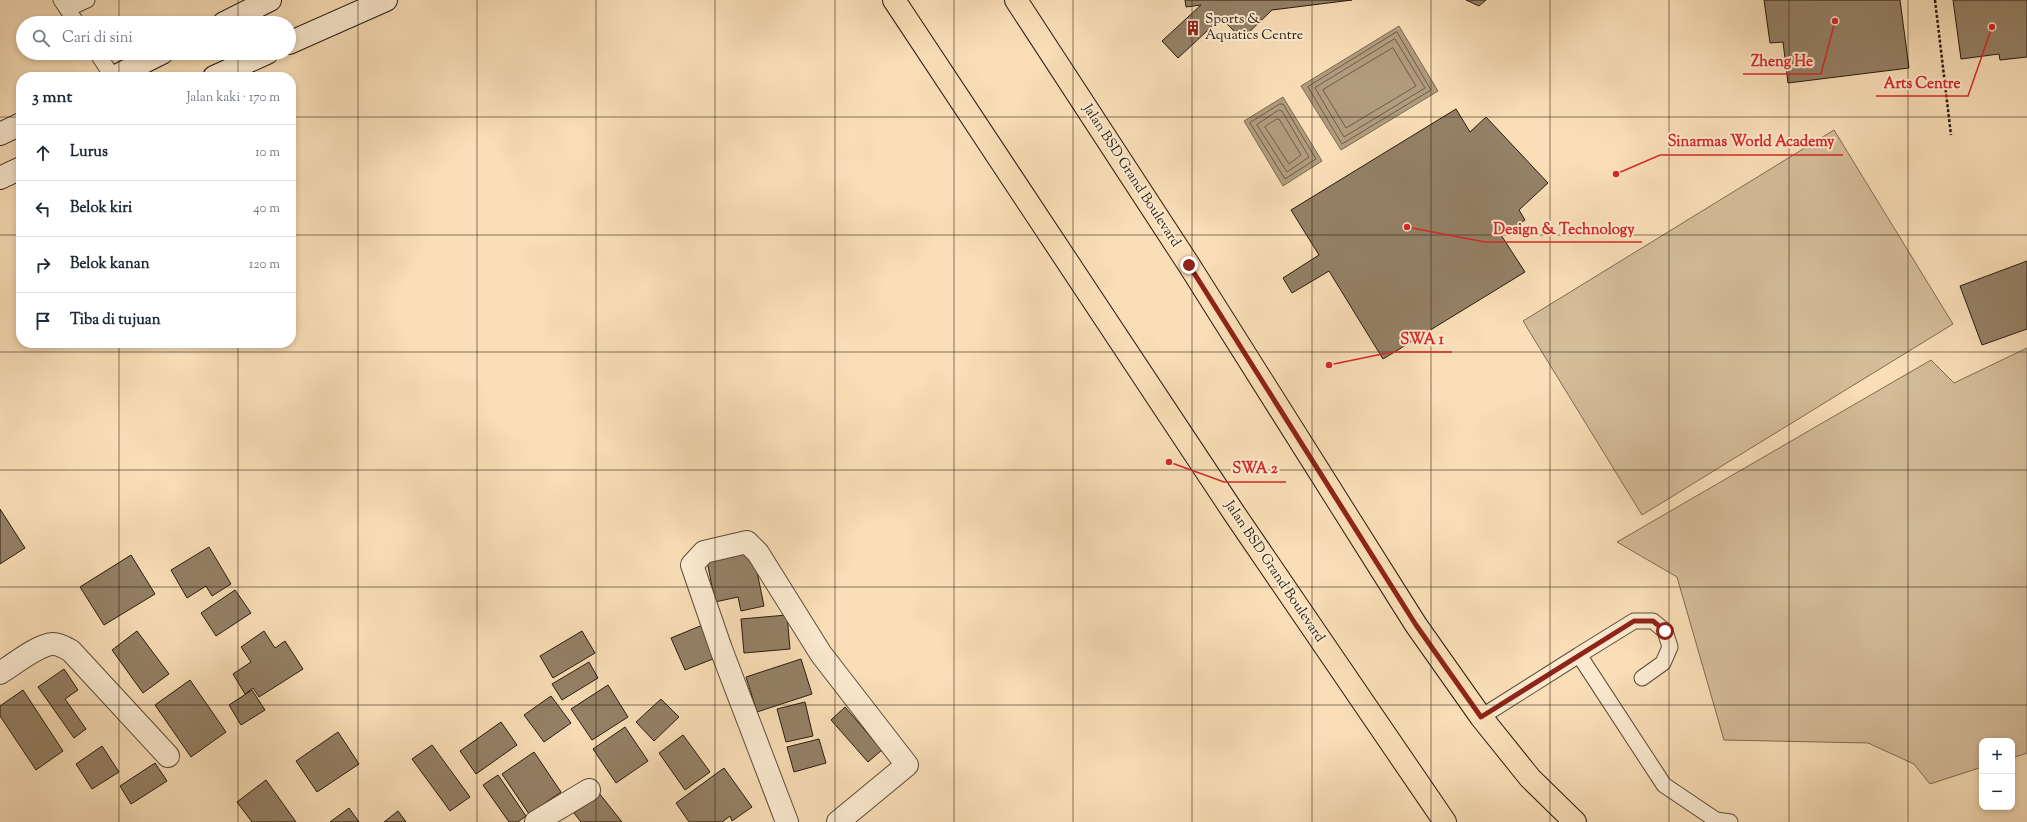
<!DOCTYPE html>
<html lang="id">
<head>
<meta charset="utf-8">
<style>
  body { margin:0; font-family:"Sorts Mill Goudy",serif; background:#f2f2f3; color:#1f2937 }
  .controls { position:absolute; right:12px; bottom:12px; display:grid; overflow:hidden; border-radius:8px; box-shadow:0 2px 6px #0003 }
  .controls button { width:36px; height:36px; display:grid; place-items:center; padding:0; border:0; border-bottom:1px solid #e0e1e3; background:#fff; color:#1f2937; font:20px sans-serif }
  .stop { position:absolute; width:12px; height:12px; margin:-9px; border:3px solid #8f2418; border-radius:50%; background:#fff }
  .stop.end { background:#8f2418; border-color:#fff; box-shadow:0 1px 4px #0008 }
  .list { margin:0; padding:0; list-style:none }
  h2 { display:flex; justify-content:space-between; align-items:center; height:52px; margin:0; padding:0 16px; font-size:17px }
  h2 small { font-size:13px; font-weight:400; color:#747a83 }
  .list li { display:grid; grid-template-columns:26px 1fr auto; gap:12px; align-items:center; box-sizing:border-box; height:56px; padding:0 16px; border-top:1px solid #e0e1e3 }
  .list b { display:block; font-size:15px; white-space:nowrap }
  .list em { font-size:13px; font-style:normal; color:#747a83 }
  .icon { flex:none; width:22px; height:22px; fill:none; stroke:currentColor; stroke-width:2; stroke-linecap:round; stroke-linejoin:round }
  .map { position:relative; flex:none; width:2027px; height:822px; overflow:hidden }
  .search { position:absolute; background:#fff; box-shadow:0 2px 6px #0003; left:16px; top:16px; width:280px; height:44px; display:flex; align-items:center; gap:10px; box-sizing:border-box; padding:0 14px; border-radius:22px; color:#747a83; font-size:15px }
  .panel { position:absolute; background:#fff; box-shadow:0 2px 6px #0003; left:16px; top:72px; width:280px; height:276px; border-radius:16px }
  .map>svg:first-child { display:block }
  .green { fill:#d5bd9a; stroke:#7e6c54 }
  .water { fill:#b29c7e; stroke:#7b6951 }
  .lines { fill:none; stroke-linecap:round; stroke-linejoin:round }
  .shore { stroke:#6d5c46; stroke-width:1 }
  .building { fill:#958166; stroke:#281c0e }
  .service-casing { stroke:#5c4c38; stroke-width:17 }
  .minor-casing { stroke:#5c4c38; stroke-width:24 }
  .secondary-casing { stroke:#281c0e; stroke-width:24 }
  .primary-casing { stroke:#281c0e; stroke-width:24 }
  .path { stroke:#281c0e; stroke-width:2.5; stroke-dasharray:3 2; stroke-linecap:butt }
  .service { stroke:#fbead0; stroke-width:15 }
  .minor { stroke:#fbead0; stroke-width:22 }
  .secondary { stroke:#fbead0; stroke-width:22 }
  .primary { stroke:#f9deb7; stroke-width:22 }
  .route { stroke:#8f2418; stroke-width:5 }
  .grid { fill:none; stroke:#281c0e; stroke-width:1; stroke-opacity:0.55 }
  .labels { text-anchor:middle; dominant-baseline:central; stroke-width:4; stroke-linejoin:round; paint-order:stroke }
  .poi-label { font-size:14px; fill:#281c0e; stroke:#fbead0; text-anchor:start }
  .street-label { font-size:14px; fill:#281c0e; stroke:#fbead0 }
  .leader { fill:none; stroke:#d62828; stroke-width:1.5 }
  .callout-dot { fill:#d62828; stroke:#fbead0; stroke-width:1.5 }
  .callout-label { font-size:15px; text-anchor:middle; font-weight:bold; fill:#d62828; stroke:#fbead0; stroke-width:4; stroke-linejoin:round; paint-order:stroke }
</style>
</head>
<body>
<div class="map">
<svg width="2027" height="822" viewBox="0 0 2027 822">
  <rect width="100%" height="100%" fill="#f9deb7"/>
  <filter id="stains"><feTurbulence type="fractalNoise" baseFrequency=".005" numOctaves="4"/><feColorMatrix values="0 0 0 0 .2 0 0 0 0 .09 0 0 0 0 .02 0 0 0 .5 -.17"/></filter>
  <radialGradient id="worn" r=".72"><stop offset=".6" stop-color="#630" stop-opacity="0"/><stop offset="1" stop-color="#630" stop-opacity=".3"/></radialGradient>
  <path class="green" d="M1834,130L1953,324L1642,515L1523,321Z
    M2027,348V753L2012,758V741H1982V767L1930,784L1914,764L1868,743L1724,740L1677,577L1617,542L1931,360L1954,383Z"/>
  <path class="water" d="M1399,26L1438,91L1341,150L1301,86Z
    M1283,97L1322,161L1283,186L1244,121Z"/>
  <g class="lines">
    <path class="shore" d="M1397,32L1431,90L1342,144L1308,87Z
      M1395,39L1425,88L1344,137L1315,88Z
      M1393,48L1416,86L1346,128L1323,90Z
      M1280,104H1283L1316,159L1285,179L1250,123Z
      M1279,110L1282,111L1309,157L1287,172L1257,125Z
      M1277,119H1279L1301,155L1289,164L1265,127Z"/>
  </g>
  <path class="building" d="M1185,0H1352L1272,10L1242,39L1221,18L1178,58L1162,41L1201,5L1186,7Z
    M1466,0H1486L1479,6Z
    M1764,0H1900L1909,68L1788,83L1783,42L1770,43Z
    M1953,0H2027V57L2000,60L1999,54L1961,59Z
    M1456,109L1470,132L1486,117L1548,183L1519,210L1525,220L1501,235L1525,272L1383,359L1329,271L1292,293L1283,278L1319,255L1291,210Z
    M2027,261V329L1982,345L1960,286Z
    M0,509L25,548L0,564Z
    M209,547L231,584L212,596L206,586L187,598L171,570Z
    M753,552L764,606L741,611L738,597L715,602L707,561Z
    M131,555L155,594L104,625L80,587Z
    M235,590L251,613L216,636L201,613Z
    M787,615L790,649L744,653L741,619Z
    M705,624L718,657L685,670L671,638Z
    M137,631L169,674L143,693L112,650Z
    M264,631L275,648L285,641L303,669L259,697L253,688L245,694L233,674L251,662L241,647Z
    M582,631L595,653L553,678L540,656Z
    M801,659L812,694L757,712L746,677Z
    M589,662L598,678L562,700L552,684Z
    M64,669L78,690L65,699L86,729L74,738L38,687Z
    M190,680L226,732L191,757L155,705Z
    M608,685L628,717L592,740L571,709Z
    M23,690L63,751L36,770L0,716V706Z
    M252,690L265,710L241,725L229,705Z
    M551,696L571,723L544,742L524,715Z
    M661,699L679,717L654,741L636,722Z
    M805,702L813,736L786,742L777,709Z
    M845,707L882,750L868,762L831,720Z
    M501,722L517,745L476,774L460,751Z
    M625,727L648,761L616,783L593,749Z
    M338,732L359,764L317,792L296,761Z
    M683,735L710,772L685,790L659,753Z
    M819,739L826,763L794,772L787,747Z
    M432,745L470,797L450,811L412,759Z
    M102,746L119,772L92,789L76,764Z
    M534,752L561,792L529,814L502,774Z
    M155,763L167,781L131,804L120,786Z
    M724,768L752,807L732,821L730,816L722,822H689L676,803Z
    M498,775L526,816L518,822H509L483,785Z
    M266,780L296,822H252L237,802Z
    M599,793L622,822H581L574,813Z
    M349,808L359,822H330Z
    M398,811L406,822H384Z"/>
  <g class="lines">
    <defs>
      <path id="service" d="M61,0L77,23
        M67,9L87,0
        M97,53L113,77
        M1579,655L1634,621H1653L1665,631L1670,647L1663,663L1642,678
        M1481,717L1579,655L1664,785L1716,820L1730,822"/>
      <path id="minor" d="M0,673C13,665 39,644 53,644C60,644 66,648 71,651L168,756
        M536,822L589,790
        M787,822L721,649L692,565L704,552L747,542L758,553L821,654L907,765L838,822"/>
      <path id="secondary" d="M224,23L270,0
        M289,43L386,0
        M114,77L162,53
        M214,77L267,53
        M0,134L21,124
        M0,178L21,168"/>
      <path id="primary" d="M894,0L1234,513L1445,822
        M1016,0L1189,265L1416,625L1481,717L1530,778L1575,822"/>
    </defs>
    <use href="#service" class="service-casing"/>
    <use href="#minor" class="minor-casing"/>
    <use href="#secondary" class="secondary-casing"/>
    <use href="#primary" class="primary-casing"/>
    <path class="path" d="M1935,0L1951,135"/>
    <use href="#service" class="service"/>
    <use href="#minor" class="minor"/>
    <use href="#secondary" class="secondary"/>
    <use href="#primary" class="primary"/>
  </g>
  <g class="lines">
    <path class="route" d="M1189,265L1416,625L1481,717L1634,621H1653L1665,631"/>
  </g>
  <path class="grid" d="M119,0V23M238,0V23M358,0V822M477,0V822M596,0V822M715,0V822M835,0V822M954,0V822M1073,0V822M1192,0V822M1312,0V822M1431,0V822M1550,0V822M1669,0V822M1789,0V822M1908,0V822M119,53V77M238,53V77M0,117H21M291,117H2027M0,235H21M291,235H2027M119,343V822M238,343V822M0,352H2027M0,470H2027M0,587H2027M0,705H2027"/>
  <defs>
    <symbol id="building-bare" viewBox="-9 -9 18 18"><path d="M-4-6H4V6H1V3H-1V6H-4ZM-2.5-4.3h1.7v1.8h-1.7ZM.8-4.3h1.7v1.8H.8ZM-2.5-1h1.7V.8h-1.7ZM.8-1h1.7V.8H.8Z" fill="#8f2418" stroke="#fbead0" stroke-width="2.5" paint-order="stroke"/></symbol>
  </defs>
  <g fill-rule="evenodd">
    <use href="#building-bare" x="1182" y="17" width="22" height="22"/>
  </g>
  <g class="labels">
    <g class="poi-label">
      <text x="1205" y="20">Sports &amp;<tspan x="1205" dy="16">Aquatics Centre</tspan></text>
    </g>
    <g class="street-label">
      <text transform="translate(1131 176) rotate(57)">Jalan BSD Grand Boulevard</text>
      <text transform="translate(1274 572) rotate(56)">Jalan BSD Grand Boulevard</text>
    </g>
  </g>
  <path class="leader" d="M1835 21L1821 74H1743M1992 27L1968 96H1876M1616 174L1660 155H1843M1407 227L1485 242H1642M1329 365L1392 352H1452M1169 462L1224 482H1286"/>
  <g class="callout-dot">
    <circle cx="1835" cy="21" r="4"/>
    <circle cx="1992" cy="27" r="4"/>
    <circle cx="1616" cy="174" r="4"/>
    <circle cx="1407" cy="227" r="4"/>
    <circle cx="1329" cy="365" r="4"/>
    <circle cx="1169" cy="462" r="4"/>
  </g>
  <g class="callout-label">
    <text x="1782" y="66">Zheng He</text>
    <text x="1922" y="88">Arts Centre</text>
    <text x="1751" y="146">Sinarmas World Academy</text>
    <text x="1564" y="234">Design &amp; Technology</text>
    <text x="1422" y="344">SWA 1</text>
    <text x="1255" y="473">SWA 2</text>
  </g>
  <rect width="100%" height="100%" filter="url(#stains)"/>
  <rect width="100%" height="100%" fill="url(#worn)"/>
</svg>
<div class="controls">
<button>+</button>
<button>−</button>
</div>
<div class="stop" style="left:1665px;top:631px"></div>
<div class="stop end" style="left:1189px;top:265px"></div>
<div class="search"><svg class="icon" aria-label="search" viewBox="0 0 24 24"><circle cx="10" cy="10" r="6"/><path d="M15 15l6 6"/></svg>Cari di sini</div>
<section class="panel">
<h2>3 mnt<small>Jalan kaki · 170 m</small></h2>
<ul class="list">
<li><svg class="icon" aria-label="ahead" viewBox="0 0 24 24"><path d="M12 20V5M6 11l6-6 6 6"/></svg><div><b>Lurus</b></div><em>10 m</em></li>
<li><svg class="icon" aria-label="left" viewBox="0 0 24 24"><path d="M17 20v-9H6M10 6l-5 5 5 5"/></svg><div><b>Belok kiri</b></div><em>40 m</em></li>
<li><svg class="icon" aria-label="right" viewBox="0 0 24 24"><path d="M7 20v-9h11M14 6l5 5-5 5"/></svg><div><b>Belok kanan</b></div><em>120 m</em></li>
<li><svg class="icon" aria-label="arrive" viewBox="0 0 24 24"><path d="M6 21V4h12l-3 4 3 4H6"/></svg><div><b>Tiba di tujuan</b></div></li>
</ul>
</section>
</div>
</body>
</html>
